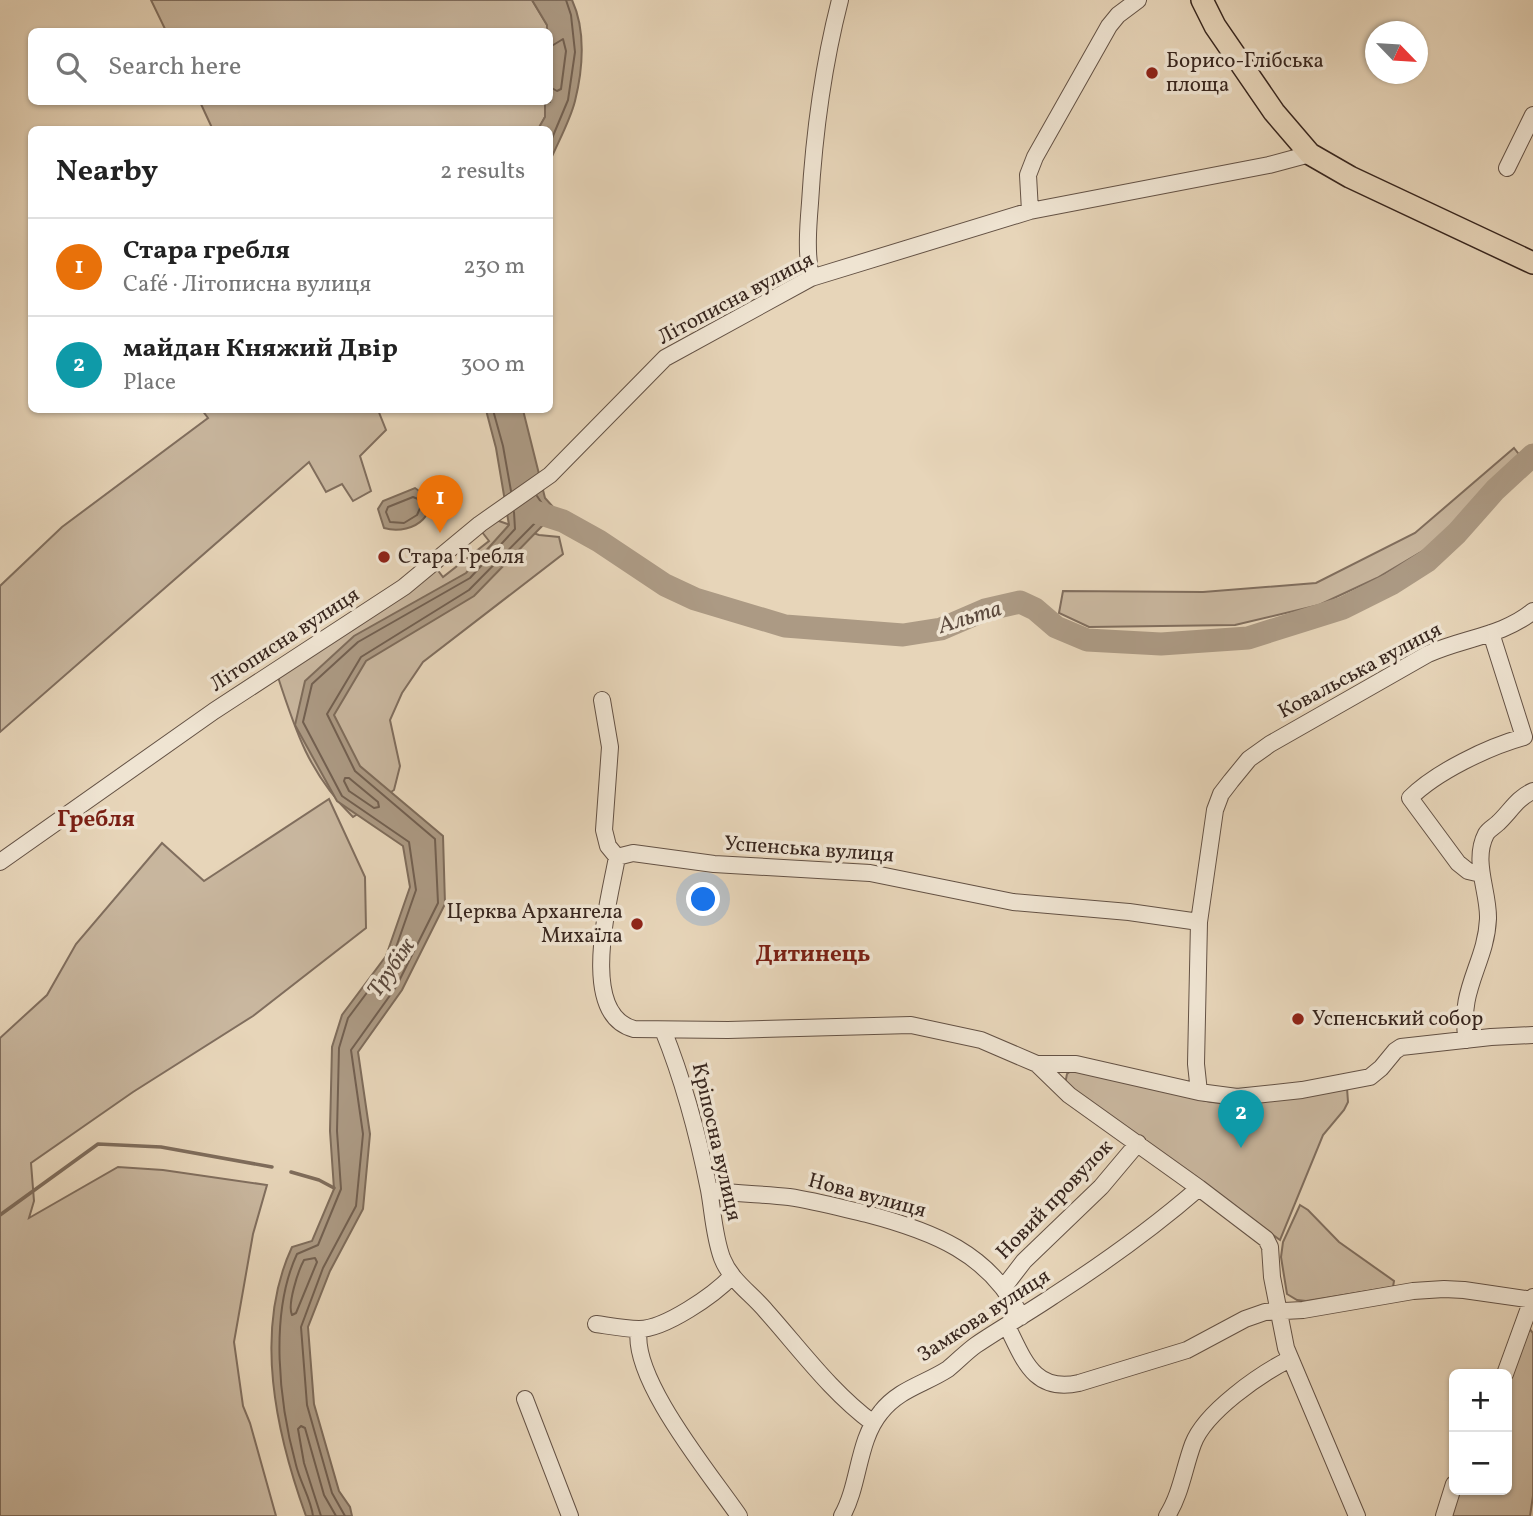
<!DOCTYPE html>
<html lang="en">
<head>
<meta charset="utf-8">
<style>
  body { margin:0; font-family:Vollkorn,serif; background:#f2f2f2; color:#222 }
  .controls { position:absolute; right:21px; bottom:21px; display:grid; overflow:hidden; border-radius:10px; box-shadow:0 2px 5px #0004 }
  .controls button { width:63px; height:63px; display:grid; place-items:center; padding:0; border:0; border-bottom:2px solid #e0e0e0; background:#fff; color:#222; font:35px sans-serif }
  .compass { position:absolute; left:1365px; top:21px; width:63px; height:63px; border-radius:50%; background:#fff; box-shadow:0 2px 5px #0004; rotate:115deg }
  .you { position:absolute; left:704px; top:900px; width:24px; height:24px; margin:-18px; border:5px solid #fff; border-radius:50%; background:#1a73e8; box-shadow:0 0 0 10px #1a73e833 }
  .badge { display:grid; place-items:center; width:46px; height:46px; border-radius:50%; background:#8f2418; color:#fff; font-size:23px; font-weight:700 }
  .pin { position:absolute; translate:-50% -58px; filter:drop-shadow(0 2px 4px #0008) }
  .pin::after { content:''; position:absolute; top:37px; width:24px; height:21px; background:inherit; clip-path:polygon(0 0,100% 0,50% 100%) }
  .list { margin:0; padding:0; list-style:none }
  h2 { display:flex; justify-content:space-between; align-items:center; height:91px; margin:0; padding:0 28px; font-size:30px }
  h2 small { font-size:23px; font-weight:400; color:#767676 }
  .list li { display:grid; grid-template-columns:46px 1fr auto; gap:21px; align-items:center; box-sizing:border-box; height:98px; padding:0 28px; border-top:2px solid #e0e0e0 }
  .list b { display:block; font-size:26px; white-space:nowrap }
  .list p { margin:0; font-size:23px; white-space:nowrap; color:#767676 }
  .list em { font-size:23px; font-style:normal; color:#767676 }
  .icon { flex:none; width:38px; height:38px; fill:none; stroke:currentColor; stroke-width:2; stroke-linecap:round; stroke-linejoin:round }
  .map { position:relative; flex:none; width:1533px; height:1516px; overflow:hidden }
  .search { position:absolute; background:#fff; box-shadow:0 2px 5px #0004; left:28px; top:28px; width:525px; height:77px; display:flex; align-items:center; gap:18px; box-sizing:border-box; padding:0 24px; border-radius:10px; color:#767676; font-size:26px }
  .panel { position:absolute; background:#fff; box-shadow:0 2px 5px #0004; left:28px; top:126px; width:525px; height:287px; border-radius:10px }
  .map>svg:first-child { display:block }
  .green { fill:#c9b79f; stroke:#806e5e; stroke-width:2 }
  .water { fill:#ac9a84; stroke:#7e6c5b; stroke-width:2 }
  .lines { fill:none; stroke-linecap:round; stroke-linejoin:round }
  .shore { stroke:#726051; stroke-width:2 }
  .stream { stroke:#7e6c5b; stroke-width:3.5 }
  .river { stroke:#ac9a84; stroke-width:23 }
  .minor-casing { stroke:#645245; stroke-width:18 }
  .major-casing { stroke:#38261e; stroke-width:24 }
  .minor { stroke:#efe4d2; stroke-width:16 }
  .major { stroke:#e7d5b9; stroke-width:21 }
  .poi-dot { fill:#8f2418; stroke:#efe4d2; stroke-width:2.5 }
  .labels { text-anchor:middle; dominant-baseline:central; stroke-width:7; stroke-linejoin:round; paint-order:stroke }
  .poi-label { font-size:21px; fill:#38261e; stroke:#efe4d2; text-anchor:start }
  .street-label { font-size:21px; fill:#38261e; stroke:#efe4d2 }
  .water-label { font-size:23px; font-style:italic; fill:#5b493d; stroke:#efe4d2 }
  .neighbourhood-label { font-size:23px; font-weight:bold; fill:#7a1f14; stroke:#efe4d2 }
</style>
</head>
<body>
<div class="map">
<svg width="1533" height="1516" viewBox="0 0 1533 1516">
  <rect width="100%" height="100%" fill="#e7d5b9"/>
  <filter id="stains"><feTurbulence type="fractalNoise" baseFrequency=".00286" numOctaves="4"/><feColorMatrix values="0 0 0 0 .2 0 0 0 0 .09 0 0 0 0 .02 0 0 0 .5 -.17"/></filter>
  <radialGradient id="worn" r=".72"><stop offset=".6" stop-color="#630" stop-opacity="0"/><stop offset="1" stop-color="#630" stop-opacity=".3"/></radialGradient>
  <path class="green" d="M151,0H532L547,25V31H166Z
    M200,102H545V117L538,130H213Z
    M202,410H378L386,430L360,456L371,491L353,501L342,484L326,492L309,462L0,732V586L62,527L208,418Z
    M1514,448L1521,457L1487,488L1431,546L1377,578L1319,605L1235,625L1089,627L1059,613L1063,591L1203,592L1316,583L1415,533Z
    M496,520L539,535L559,537L563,554L423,662L402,693L390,720L400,766L394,790L353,817C309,774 295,730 277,674L436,568L443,577L489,541L482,532Z
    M329,799L365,877L366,928L253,1016L133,1092L31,1163L34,1201L29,1218L118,1167L163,1170L267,1185L253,1234L234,1342L243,1406L250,1423L276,1516H0V1038L47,995L76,944L162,843L204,881Z
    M1072,1070L1211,1102L1225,1103L1347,1088L1348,1102L1344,1110L1323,1135L1280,1240L1065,1084L1067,1074Z
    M1300,1205L1308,1210L1339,1242L1394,1281L1393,1287L1306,1301L1297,1300L1287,1294L1281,1257L1283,1242Z
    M1528,1327L1533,1333V1496L1530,1516H1449L1457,1490H1507V1378Z"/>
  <path class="water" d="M532,0H572C586,30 583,69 575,101C570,121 558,142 550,161V130L538,129L545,117V102H550V32L547,31V25Z
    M486,410H523L545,498L562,517L557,523H545L474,596L366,661L334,715L360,766L443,836L445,904L402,990L358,1052L370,1134L363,1209L330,1271L308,1327L314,1404L339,1491L350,1507L352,1516H306C276,1433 253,1331 292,1247L312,1241L334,1189L330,1131L332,1047L342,1015L386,956L410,887L403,846L337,801L295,725L305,681L354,636L466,573L509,525L496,448Z
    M415,488C448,509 414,537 384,528L378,509L383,501Z"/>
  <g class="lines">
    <path class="shore" d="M550,47L563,39L566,51L561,89L557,91L550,87
      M550,143L568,100L575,52L571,15L566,0
      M493,410L503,446L511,491
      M413,497L418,499L421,506L417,515L404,523L390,522L386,512L388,507Z
      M345,778H349L378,802L379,807L374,808L349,791L344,781Z
      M315,1258L317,1262L296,1313L292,1315C287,1305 298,1271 304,1260Z
      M313,1516C311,1499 300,1482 296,1465C279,1403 269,1314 297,1254L318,1245L341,1189L337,1131L339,1048L348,1018L392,959L416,890L409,842L342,796L303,722L312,684L358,642L470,578L515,529L514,512
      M321,1516L304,1463L298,1429L301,1426L305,1428L324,1495L336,1516
      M345,1516L332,1493L307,1405L301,1327L323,1268L356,1206L363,1134L351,1050L396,987L438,903L435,839L355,771L327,714L361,657L469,590L540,518L546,515L547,511L537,496"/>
    <path class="stream" d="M291,1172L319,1180L334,1188
      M0,1215L98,1144L161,1147L272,1167"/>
    <path class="river" d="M532,511L563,521L599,541L665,585L695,599L785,626L903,635L941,629L985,610L1020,602L1035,609L1056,627L1087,640L1161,644L1248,638L1343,608L1391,584L1427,561L1457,533L1495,490L1533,455"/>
    <defs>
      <path id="minor" d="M1507,168L1533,115
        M1030,211L1028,175L1035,157L1109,26L1118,15L1138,0
        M811,278C806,254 808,227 810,203C814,135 823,66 840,0
        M602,700L610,747L604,830L608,846L617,857L633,853L714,864L870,873L1013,902L1129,912L1199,922
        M617,857C610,898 577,1014 634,1029L728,1030L911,1025L981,1040L1037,1064H1076L1199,1092L1237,1097L1302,1090L1370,1077L1381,1068L1395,1051L1401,1047L1491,1037L1533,1035
        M0,862L214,711L404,587L480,524L550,475L665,358L811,278L1030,211L1269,165L1310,154
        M1481,874L1468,871L1458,863L1410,798C1436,772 1488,747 1524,737L1491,633
        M663,1030C684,1082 698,1135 709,1190C713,1212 714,1236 722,1258C731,1281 751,1293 766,1311C800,1349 831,1392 873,1423
        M1467,1040C1457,990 1486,964 1488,919C1489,892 1472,861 1486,834C1489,829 1494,827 1498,823C1510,812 1517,798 1533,791
        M1037,1064L1069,1095L1199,1188L1266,1239L1270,1247L1272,1277L1286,1348L1357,1516
        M1199,1092L1196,1064L1199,922L1215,810L1221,794L1231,781L1249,759L1270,744L1428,654C1463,638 1503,636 1533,611
        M709,1190C736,1194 762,1194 789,1197C816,1201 841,1208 867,1214C932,1231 990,1253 1021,1317
        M1004,1287L1024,1261L1101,1187L1138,1143
        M596,1324C610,1326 625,1329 639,1329C665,1329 714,1295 732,1276
        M1007,1326C1024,1360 1034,1393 1079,1383L1187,1350L1245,1319L1265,1312L1303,1310L1413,1291L1444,1289L1464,1290L1533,1300
        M639,1329C630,1378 711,1475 739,1516
        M1505,1374L1533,1297
        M525,1399L570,1516
        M842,1516C860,1484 857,1441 881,1412C899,1389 925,1384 948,1369C958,1361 966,1352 976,1345C1001,1328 1028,1313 1053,1296C1104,1263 1153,1228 1199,1188
        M1167,1516C1181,1494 1184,1468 1193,1444C1205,1412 1260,1374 1290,1359
        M1444,1516L1454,1484"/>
      <path id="major" d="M1202,0L1215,26L1274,112L1310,154L1350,177L1533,263"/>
    </defs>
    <use href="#minor" class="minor-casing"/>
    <use href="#major" class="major-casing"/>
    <use href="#minor" class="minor"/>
    <use href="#major" class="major"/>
  </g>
  <g class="poi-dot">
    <circle cx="1152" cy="73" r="7"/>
    <circle cx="384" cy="557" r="7"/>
    <circle cx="637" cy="924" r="7"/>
    <circle cx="1298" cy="1019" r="7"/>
  </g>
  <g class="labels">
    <g class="poi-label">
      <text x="1166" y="61">Борисо-Глібська<tspan x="1166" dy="24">площа</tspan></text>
      <text x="398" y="557">Стара Гребля</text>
      <text x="623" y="912" text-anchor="end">Церква Архангела<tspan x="623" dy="24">Михаїла</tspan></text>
      <text x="1312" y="1019">Успенський собор</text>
    </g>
    <g class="street-label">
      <text transform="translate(736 299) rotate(-28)">Літописна вулиця</text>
      <text transform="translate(285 640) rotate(-33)">Літописна вулиця</text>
      <text transform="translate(1360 671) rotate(-28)">Ковальська вулиця</text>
      <text transform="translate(809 850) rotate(4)">Успенська вулиця</text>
      <text transform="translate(716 1142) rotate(77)">Кріпосна вулиця</text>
      <text transform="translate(867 1196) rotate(15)">Нова вулиця</text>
      <text transform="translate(1055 1200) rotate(-46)">Новий провулок</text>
      <text transform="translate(984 1316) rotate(-33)">Замкова вулиця</text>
    </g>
    <g class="water-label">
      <text transform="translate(970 618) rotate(-17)">Альта</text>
      <text transform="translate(392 968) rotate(-56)">Трубіж</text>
    </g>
    <g class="neighbourhood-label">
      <text x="96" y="820">Гребля</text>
      <text x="813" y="955">Дитинець</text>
    </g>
  </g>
  <rect width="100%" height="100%" filter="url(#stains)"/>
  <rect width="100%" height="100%" fill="url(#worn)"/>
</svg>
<div class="controls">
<button>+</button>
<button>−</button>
</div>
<svg class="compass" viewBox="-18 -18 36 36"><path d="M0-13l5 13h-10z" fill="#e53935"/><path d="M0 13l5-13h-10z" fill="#767676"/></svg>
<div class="you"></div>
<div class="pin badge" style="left:440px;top:533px;background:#e8710a">1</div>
<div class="pin badge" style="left:1241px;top:1148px;background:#0f9aa8">2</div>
<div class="search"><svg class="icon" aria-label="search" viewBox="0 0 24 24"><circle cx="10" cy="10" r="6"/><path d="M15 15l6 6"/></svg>Search here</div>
<section class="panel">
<h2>Nearby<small>2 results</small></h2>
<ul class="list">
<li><span class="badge" style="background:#e8710a">1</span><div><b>Стара гребля</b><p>Café · Літописна вулиця</p></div><em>230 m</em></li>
<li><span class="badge" style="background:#0f9aa8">2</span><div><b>майдан Княжий Двір</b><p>Place</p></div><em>300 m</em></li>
</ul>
</section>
</div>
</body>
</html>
